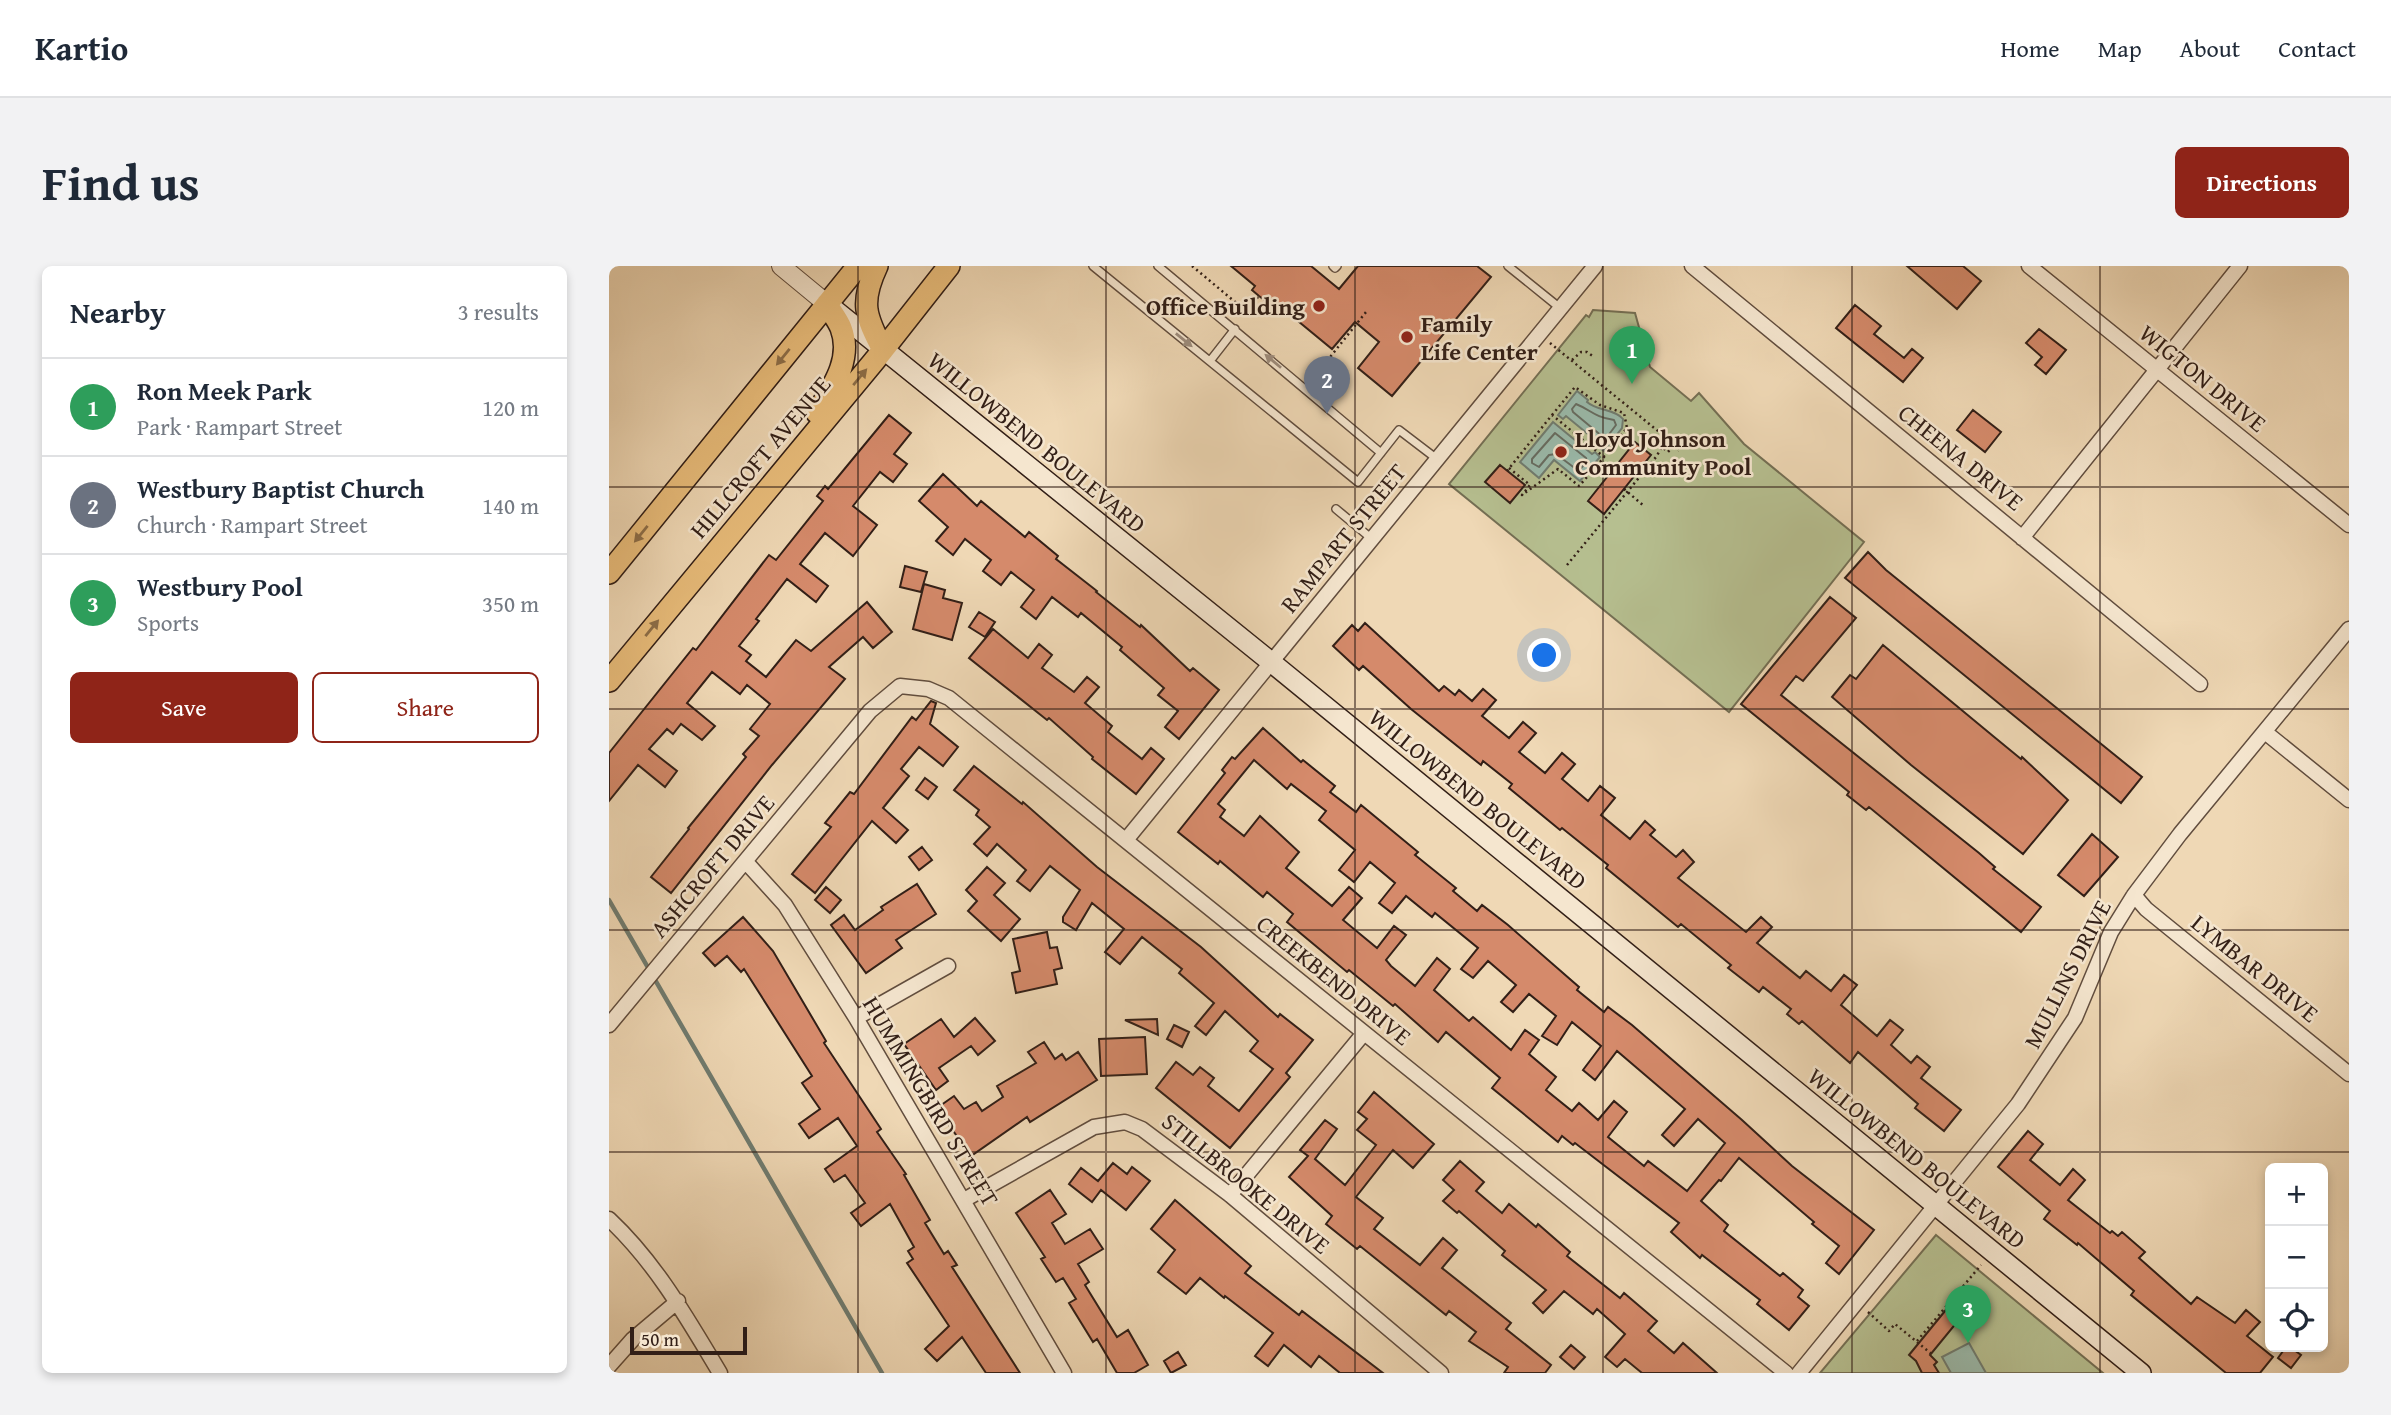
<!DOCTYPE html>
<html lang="en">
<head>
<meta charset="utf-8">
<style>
  body { margin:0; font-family:"Gentium Book Plus",serif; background:#f2f2f3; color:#1f2937 }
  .controls { position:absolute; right:21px; bottom:21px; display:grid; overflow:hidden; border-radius:10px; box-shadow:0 4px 10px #0003 }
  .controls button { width:63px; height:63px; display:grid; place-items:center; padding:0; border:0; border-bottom:2px solid #e0e1e3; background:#fff; color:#1f2937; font:35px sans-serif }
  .scale { position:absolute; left:21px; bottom:18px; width:117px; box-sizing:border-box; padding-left:7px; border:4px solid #321f17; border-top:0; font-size:19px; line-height:24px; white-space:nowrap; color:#321f17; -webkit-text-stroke:5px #f5e6cf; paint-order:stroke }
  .you { position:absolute; left:936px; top:390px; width:24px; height:24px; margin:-18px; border:5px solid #fff; border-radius:50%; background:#1a73e8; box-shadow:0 0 0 10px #1a73e833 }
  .badge { display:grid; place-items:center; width:46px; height:46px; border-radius:50%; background:#8f2418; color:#fff; font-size:23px; font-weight:700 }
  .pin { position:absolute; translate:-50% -58px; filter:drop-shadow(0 2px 4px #0008) }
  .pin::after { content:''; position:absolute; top:37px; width:24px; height:21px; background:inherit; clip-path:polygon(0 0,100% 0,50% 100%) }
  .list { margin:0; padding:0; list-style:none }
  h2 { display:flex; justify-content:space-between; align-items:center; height:91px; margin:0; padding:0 28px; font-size:30px }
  h2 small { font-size:23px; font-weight:400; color:#747a83 }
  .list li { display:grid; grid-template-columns:46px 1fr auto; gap:21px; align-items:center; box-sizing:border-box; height:98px; padding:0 28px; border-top:2px solid #e0e1e3 }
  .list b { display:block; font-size:26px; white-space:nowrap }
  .list p { margin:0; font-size:23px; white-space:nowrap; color:#747a83 }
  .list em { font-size:23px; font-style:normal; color:#747a83 }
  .actions { display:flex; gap:14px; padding:21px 28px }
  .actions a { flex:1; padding:16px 0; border:2px solid #8f2418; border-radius:10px; text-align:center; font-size:24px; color:#8f2418 }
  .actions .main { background:#8f2418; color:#fff }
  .icon { flex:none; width:38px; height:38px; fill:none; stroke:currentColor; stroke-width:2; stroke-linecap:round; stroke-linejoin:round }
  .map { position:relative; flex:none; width:1740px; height:1107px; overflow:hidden; border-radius:10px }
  header { display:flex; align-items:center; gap:42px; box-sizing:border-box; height:98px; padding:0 35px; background:#fff; border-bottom:2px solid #e0e1e3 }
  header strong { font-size:33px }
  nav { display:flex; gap:38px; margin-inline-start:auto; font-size:24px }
  .intro { display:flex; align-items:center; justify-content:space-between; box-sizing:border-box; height:168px; padding:0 42px }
  h1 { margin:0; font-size:49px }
  .button { padding:18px 32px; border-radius:10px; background:#8f2418; color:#fff; font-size:24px; font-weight:700 }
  main { display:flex; gap:42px; padding:0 42px }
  aside { flex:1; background:#fff; border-radius:10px; box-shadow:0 4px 10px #0003 }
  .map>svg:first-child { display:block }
  .green { fill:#b6bf90; stroke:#746f54; stroke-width:2 }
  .water { fill:#9abaab; stroke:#707c70; stroke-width:2 }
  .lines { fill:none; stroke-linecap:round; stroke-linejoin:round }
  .shore { stroke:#666c61; stroke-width:2 }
  .stream { stroke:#707c70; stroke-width:4.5 }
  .building { fill:#d58a6b; stroke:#321f17; stroke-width:2; fill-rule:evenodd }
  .service-casing { stroke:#614d3e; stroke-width:10 }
  .minor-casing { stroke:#614d3e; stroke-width:17 }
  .tertiary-casing { stroke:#614d3e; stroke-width:20 }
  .secondary-casing { stroke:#321f17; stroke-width:22 }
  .primary-casing { stroke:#321f17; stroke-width:24 }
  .path { stroke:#321f17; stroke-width:2.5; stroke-dasharray:2 3.5; stroke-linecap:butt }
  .service { stroke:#f5e6cf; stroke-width:7 }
  .minor { stroke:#f5e6cf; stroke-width:14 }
  .tertiary { stroke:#f5e6cf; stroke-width:18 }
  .secondary { stroke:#f5e6cf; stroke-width:19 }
  .primary { stroke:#e8bc7a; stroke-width:21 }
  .oneway { fill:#9d8c7c }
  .oneway2 { fill:#8d6e48 }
  .grid { fill:none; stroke:#321f17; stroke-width:2; stroke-opacity:0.55 }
  .poi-dot { fill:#8f2418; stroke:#f5e6cf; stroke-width:2.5 }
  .labels { text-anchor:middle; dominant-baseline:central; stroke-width:5; stroke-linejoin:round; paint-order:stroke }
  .poi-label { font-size:24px; font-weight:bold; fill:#321f17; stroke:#f5e6cf; text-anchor:start }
  .street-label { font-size:24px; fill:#321f17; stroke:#f5e6cf }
</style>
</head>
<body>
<header>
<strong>Kartio</strong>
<nav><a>Home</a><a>Map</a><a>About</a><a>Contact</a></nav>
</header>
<div class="intro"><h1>Find us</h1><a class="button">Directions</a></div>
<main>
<aside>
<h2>Nearby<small>3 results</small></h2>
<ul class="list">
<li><span class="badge" style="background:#2e9e5b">1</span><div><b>Ron Meek Park</b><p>Park · Rampart Street</p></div><em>120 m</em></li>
<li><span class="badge" style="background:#6b7280">2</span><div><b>Westbury Baptist Church</b><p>Church · Rampart Street</p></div><em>140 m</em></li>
<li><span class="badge" style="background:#2e9e5b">3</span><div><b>Westbury Pool</b><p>Sports</p></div><em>350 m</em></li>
</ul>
<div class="actions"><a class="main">Save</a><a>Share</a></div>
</aside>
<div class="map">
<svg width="1740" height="1107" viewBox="0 0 1740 1107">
  <rect width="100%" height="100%" fill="#efd8b5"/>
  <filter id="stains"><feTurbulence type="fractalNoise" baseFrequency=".00286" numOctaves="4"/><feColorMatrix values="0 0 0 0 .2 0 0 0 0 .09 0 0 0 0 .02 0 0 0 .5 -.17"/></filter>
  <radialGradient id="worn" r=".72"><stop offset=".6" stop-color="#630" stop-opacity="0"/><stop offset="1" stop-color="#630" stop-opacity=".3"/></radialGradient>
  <path class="green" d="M984,44L1026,47L1041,101L1082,135L1090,127L1135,178L1255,276L1120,446L840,218L977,49L980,51Z
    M1327,969L1494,1107H1211Z"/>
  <path class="water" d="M968,125L979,134L978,136C988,145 1006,143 1014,153L1013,162L995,185L989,181L991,178L957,150L954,153L949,149Z
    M944,156L983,188L986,186L991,191L971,215L945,194L930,212L911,196Z
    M1360,1077L1377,1107H1342L1333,1091Z"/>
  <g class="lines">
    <path class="shore" d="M967,138C982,144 985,151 1005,154L1007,159L998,171H994L964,146L963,143Z
      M946,167L977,192L978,196L971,203H967L947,188L940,189L930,201L923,197V193Z"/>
    <path class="stream" d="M0,634L273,1107"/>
  </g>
  <path class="building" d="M622,0H702L730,23L749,0H868L882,11L783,130L749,102L770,76L746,56L723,83L661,32L658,36L650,30L643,24L646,20Z
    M1298,0H1354L1372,15L1348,43Z
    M1246,39L1272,60L1265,68L1295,92L1303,83L1314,92L1294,116L1227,62Z
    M1430,63L1457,84L1437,108L1426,99L1433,91L1417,77Z
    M1364,144L1392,166L1376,186L1348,164Z
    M280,149L302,167L285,188L298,198L284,216L271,206L244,240L268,259L244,290L216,267L191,298L219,320L207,336L178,313L147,353L150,355L130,380L142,389L137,395L157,411L187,374L202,385L258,336L283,366L264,382L254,371L220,401L236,413L163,499L62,627L42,611L80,563L79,562L137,491L134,488L150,470L141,463L161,438L138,419L131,428L103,406L78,437L106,460L93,474L72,458L64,468L58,463L40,483L68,505L56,521L29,499L0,535V487L84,382L87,384L160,289L167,294L214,235L208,230L216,220L219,223Z
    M1026,176L1042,189L995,248L979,235Z
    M891,199L916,219L901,237L876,216Z
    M334,208L368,240L372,235L416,271L420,266L449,290L447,293L488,325L487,326L531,361L532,359L581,405L584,402L610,424L570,473L556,461L569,445L549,429L555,422L511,384L513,381L472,347L469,351L443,331L427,353L412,341L425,324L402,306L392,319L374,305L382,294L356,273L344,289L327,275L339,261L310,235Z
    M1259,286L1277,304L1533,511L1512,537L1236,312Z
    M296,300L318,306L312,326L291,321Z
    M315,318L336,324L334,332L353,337L343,374L304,363Z
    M1221,331L1247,352L1194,415L1187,410L1172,429L1370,587L1386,601L1384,603L1432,641L1412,666L1260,541L1257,544L1238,529L1240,526L1132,438Z
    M370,346L386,356L376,371L360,361Z
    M756,357L830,425L835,420L846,429L850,424L863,435L874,423L887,434L873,450L900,472L914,456L927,467L910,486L936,507L953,487L966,498L953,513L979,535L991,520L1006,532L992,549L1021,573L1036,555L1046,564L1041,569L1067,591L1074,584L1085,596L1069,612L1137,666L1152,651L1163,661L1148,677L1191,712L1197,705L1222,725L1235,709L1248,719L1232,739L1268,770L1281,754L1294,764L1282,779L1302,797L1308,790L1321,801L1312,812L1352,844L1335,865L1306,842L1309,838L1249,786L1241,797L1193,755L1190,758L1178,748L1182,743L1154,721L1150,726L1119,702L1122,699L1072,658L1069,661L997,602L999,599L953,562L951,564L900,522L903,518L874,495L872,499L802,443L754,400L750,404L724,380L743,359L749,365Z
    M384,363L419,392L430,378L443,389L433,402L465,426L478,411L490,421L476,437L503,460L499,466L533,493L542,482L555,493L527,528L483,493L484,491L440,452L438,454L360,392Z
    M1274,379L1384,470L1412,493L1413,491L1459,534L1414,588L1302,499L1223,431L1241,409L1247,413Z
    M322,435L327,437L321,458L349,481L334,500L310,481L292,503L300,510L274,542L299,564L287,577L263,555L206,627L183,608L222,561L216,557L241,526L245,528L303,451L307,454Z
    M654,462L692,496L694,494L726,520L721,526L747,546L752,539L809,586L806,589L847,622L844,625L868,645L873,639L899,659L970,721L968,724L995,746L999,741L1023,759L1133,854L1183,900L1265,964L1230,1008L1217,997L1230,980L1203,958L1205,956L1130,892L1112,915L1110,914L1092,935L1119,959L1115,965L1171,1010L1174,1007L1194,1024L1189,1031L1200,1040L1180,1064L1148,1038L1151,1034L1093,989L1091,992L1062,966L1070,957L966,877L964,879L953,870L949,876L883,822L891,812L837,766L829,776L786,738L784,740L740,704L738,706L678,656L684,648L658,626L654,631L611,595L609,598L569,566L616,507L613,504L623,491L626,493ZM645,494L678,523L682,518L717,545L710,554L746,584L730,604L745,616L761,596L786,617L770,637L783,647L797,630L823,651L826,647L869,682L852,703L864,712L879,695L907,719L892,736L904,746L920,728L947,750L933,770L948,779L963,756L992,780L974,804L986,814L1008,785L1076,843L1053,869L1065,880L1089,853L1116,877L1078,925L1039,895L1035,900L999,871L1018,846L1005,835L989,854L970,837L963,845L937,824L947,811L920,788L930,774L916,764L902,784L864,751L860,755L825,724L841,703L828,692L806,720L782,700L777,694L797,669L785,660L768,682L734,654L753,632L740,621L723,640L677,602L690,586L651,550L635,570L611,551L616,544L609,538Z
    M365,500L413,538L414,536L488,601L592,681L669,751L671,748L704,774L677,807L681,811L621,882L547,822L567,796L584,809L591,801L605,812L599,820L630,845L664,803L641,785L649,775L616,745L597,769L586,760L605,737L570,707L573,703L533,671L511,698L496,686L515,663L483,637L467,664L454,656V651L471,624L441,600L421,625L408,615L417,604L388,578L378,590L365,578L381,561L367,549L370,544L345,524Z
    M316,512L328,521L319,533L307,524Z
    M1483,568L1509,591L1475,630L1449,609Z
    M313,581L323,594L310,604L300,591Z
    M378,601L396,617L385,629L411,653L392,675L359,645L368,635L357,624Z
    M308,618L327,648L287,674L293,682L257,707L222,659L235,649L246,664L274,644L272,641Z
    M217,621L232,634L221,647L206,634Z
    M134,651L164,685L217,775L215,777L272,863L268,866L297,908L295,909L321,954L316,957L335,988L339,985L348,999L343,1001L411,1107H377L353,1071L328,1095L316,1083L340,1060L298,997L304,993L299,985L305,981L281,938L252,960L242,947L256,937L236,909L225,916L216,903L248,880L229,852L200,872L190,858L211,843L193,817L203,810L135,703L132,706L118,690L106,700L94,687Z
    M438,666L441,682L448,681L453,702L445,704L448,718L407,727L403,707L411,705L404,673Z
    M366,752L386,775L369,789L362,780L330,802L339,815L327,824L295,778L332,753L345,771Z
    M548,753L549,769L516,754Z
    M565,759L580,766L573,781L558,773Z
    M536,771L538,808L492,810L490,773Z
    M435,776L446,793L453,788L457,794L469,786L488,814L421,856L418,851L362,890L328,842L345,830L355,843L367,836L373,845L394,831L388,820L427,797L419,786Z
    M765,826L825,878L804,902L784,884L747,931L774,952L765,963L811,999L834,972L848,984L833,1002L902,1057L897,1063L942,1099L936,1107H895L899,1101L860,1075L867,1066L840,1045L837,1049L751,980L748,983L717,958L723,950L680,911L699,890L691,884L716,854L728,863L706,893L736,919L767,879L748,864L758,853L749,846Z
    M1419,865L1434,878L1421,894L1451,919L1464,903L1476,914L1459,934L1501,967L1503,965L1509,970L1513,966L1536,986L1530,992L1582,1038L1588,1031L1626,1057L1637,1044L1651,1056L1638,1070L1664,1091L1651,1107H1617L1522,1029L1525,1025L1469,977L1468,979L1435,953L1441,945L1389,901Z
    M851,895L875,916L867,925L893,947L900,938L927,961L929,958L961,986L958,990L1011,1032L1015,1027L1048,1055L1039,1065L1065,1087L1074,1077L1108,1107H1033L1016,1093L1008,1101L996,1091L1016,1068L988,1043L984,1048L955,1025L934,1047L924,1037L937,1024L893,989L896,985L850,945L848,947L834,935L845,924L834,914Z
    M504,897L518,908L523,901L541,915L517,944L492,924L483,936L460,918L472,902L489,915Z
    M441,924L457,948L443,957L456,978L481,963L494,983L469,998L480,1016L476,1019L508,1071L519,1064L539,1099L525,1107H508L488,1073L484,1076L460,1037L467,1033L454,1012L447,1016L432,993L436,991L407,947Z
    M566,934L642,1000L636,1007L690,1049L693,1045L774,1107H731L710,1090L702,1101L675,1079L659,1100L646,1090L664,1067L616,1030L615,1032L591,1012L577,1028L549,1006L566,984L542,963Z
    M1345,1034L1358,1044L1321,1089L1328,1096L1325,1099L1330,1107H1313L1307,1095L1300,1089Z
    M962,1079L976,1091L965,1103L951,1091Z
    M1677,1081H1681L1692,1089L1682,1102L1669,1092Z
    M569,1086L577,1099L562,1107L555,1095Z"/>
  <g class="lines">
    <defs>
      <path id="service" d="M484,0L749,216L790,164L828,193
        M549,0L772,187
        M724,0L726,2L728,0
        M899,0L951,42
        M601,95L626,63
        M727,243L763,273"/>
      <path id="minor" d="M1083,0L1591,418
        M1420,0L1740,259
        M1413,272L1631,0
        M1656,466L1740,534
        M517,574L986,0
        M137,596L176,639L247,752L455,1107
        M1525,629L1537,643L1740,808
        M247,752L339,700
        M0,759L261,445L291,420L319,423L340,432L1177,1107
        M621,929L755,767
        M355,934L485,861L516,856L533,863L621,929L832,1107
        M0,953C47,997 78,1052 111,1107
        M0,1100L24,1073L69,1035
        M1190,1107L1409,838L1466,752L1502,666L1525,629L1571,568L1740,363"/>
      <path id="tertiary" d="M172,0L218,38"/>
      <path id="secondary" d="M222,41L662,396L1532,1107"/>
      <path id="primary" d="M268,0C251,36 256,50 274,84
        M208,147C223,122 244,93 232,62C229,54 222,46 218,38
        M0,307L249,0
        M0,415L266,94L340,0"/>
    </defs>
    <use href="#service" class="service-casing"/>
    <use href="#minor" class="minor-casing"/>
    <use href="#tertiary" class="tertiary-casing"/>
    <use href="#secondary" class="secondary-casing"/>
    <use href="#primary" class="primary-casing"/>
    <path class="path" d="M583,0L637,45L640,51
      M567,44L581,42
      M637,45L650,30
      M941,77L1071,183L1069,185
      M963,94L972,86H978L985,91
      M718,95L757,46
      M943,149L966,121L991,139L1015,147L1018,162L995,190
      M900,202L921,219L913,229L949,203L970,220L987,201
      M898,205L943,149L995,191L987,201L999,210
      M1015,223L1035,240
      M958,299L1047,191L1053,181L1059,186L1065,179
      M1259,1046L1280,1065L1286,1058L1325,1090
      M1308,1075L1372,999"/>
    <use href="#service" class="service"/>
    <use href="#minor" class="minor"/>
    <use href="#tertiary" class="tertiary"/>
    <use href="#secondary" class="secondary"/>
    <use href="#primary" class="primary"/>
  </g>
  <defs><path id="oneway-solid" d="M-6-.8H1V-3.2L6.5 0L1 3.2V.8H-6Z" transform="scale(1.75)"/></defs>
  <g class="oneway">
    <use href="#oneway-solid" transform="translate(575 74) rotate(39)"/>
    <use href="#oneway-solid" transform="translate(664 95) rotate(-140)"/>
  </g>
  <g class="oneway2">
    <use href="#oneway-solid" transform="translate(174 91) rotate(129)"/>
    <use href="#oneway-solid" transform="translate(251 111) rotate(-50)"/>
    <use href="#oneway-solid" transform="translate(32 268) rotate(129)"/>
    <use href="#oneway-solid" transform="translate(43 362) rotate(-51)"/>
  </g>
  <path class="grid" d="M249,0V1107M497,0V1107M746,0V1107M994,0V1107M1243,0V1107M1491,0V1107M0,221H1740M0,443H1740M0,664H1740M0,886H1740"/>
  <g class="poi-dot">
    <circle cx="710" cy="40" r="7"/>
    <circle cx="798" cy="71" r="7"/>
    <circle cx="952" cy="186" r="7"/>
  </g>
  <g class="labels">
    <g class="poi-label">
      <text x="696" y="40" text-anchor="end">Office Building</text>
      <text x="812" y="57">Family<tspan x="812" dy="28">Life Center</tspan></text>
      <text x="966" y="172">Lloyd Johnson<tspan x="966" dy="28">Community Pool</tspan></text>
    </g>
    <g class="street-label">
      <text transform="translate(1594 112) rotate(39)">WIGTON DRIVE</text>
      <text transform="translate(428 176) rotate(39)">WILLOWBEND BOULEVARD</text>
      <text transform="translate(151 191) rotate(-50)">HILLCROFT AVENUE</text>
      <text transform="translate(1352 191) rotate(39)">CHEENA DRIVE</text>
      <text transform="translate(734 272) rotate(-51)">RAMPART STREET</text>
      <text transform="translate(869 533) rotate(39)">WILLOWBEND BOULEVARD</text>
      <text transform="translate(103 600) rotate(-50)">ASHCROFT DRIVE</text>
      <text transform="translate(1646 702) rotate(39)">LYMBAR DRIVE</text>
      <text transform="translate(1458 708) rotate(-63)">MULLINS DRIVE</text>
      <text transform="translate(725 714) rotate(39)">CREEKBEND DRIVE</text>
      <text transform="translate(322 835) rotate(59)">HUMMINGBIRD STREET</text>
      <text transform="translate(1308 892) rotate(39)">WILLOWBEND BOULEVARD</text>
      <text transform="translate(637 917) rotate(39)">STILLBROOKE DRIVE</text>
    </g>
  </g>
  <rect width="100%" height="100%" filter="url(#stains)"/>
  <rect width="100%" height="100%" fill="url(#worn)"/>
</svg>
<div class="controls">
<button>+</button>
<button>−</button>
<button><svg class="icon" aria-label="locate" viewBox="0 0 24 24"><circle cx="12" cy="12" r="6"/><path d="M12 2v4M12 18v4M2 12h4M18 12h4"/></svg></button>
</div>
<div class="scale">50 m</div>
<div class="you"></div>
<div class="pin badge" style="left:1023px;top:118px;background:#2e9e5b">1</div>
<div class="pin badge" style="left:718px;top:148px;background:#6b7280">2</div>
<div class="pin badge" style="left:1359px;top:1077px;background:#2e9e5b">3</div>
</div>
</main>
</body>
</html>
